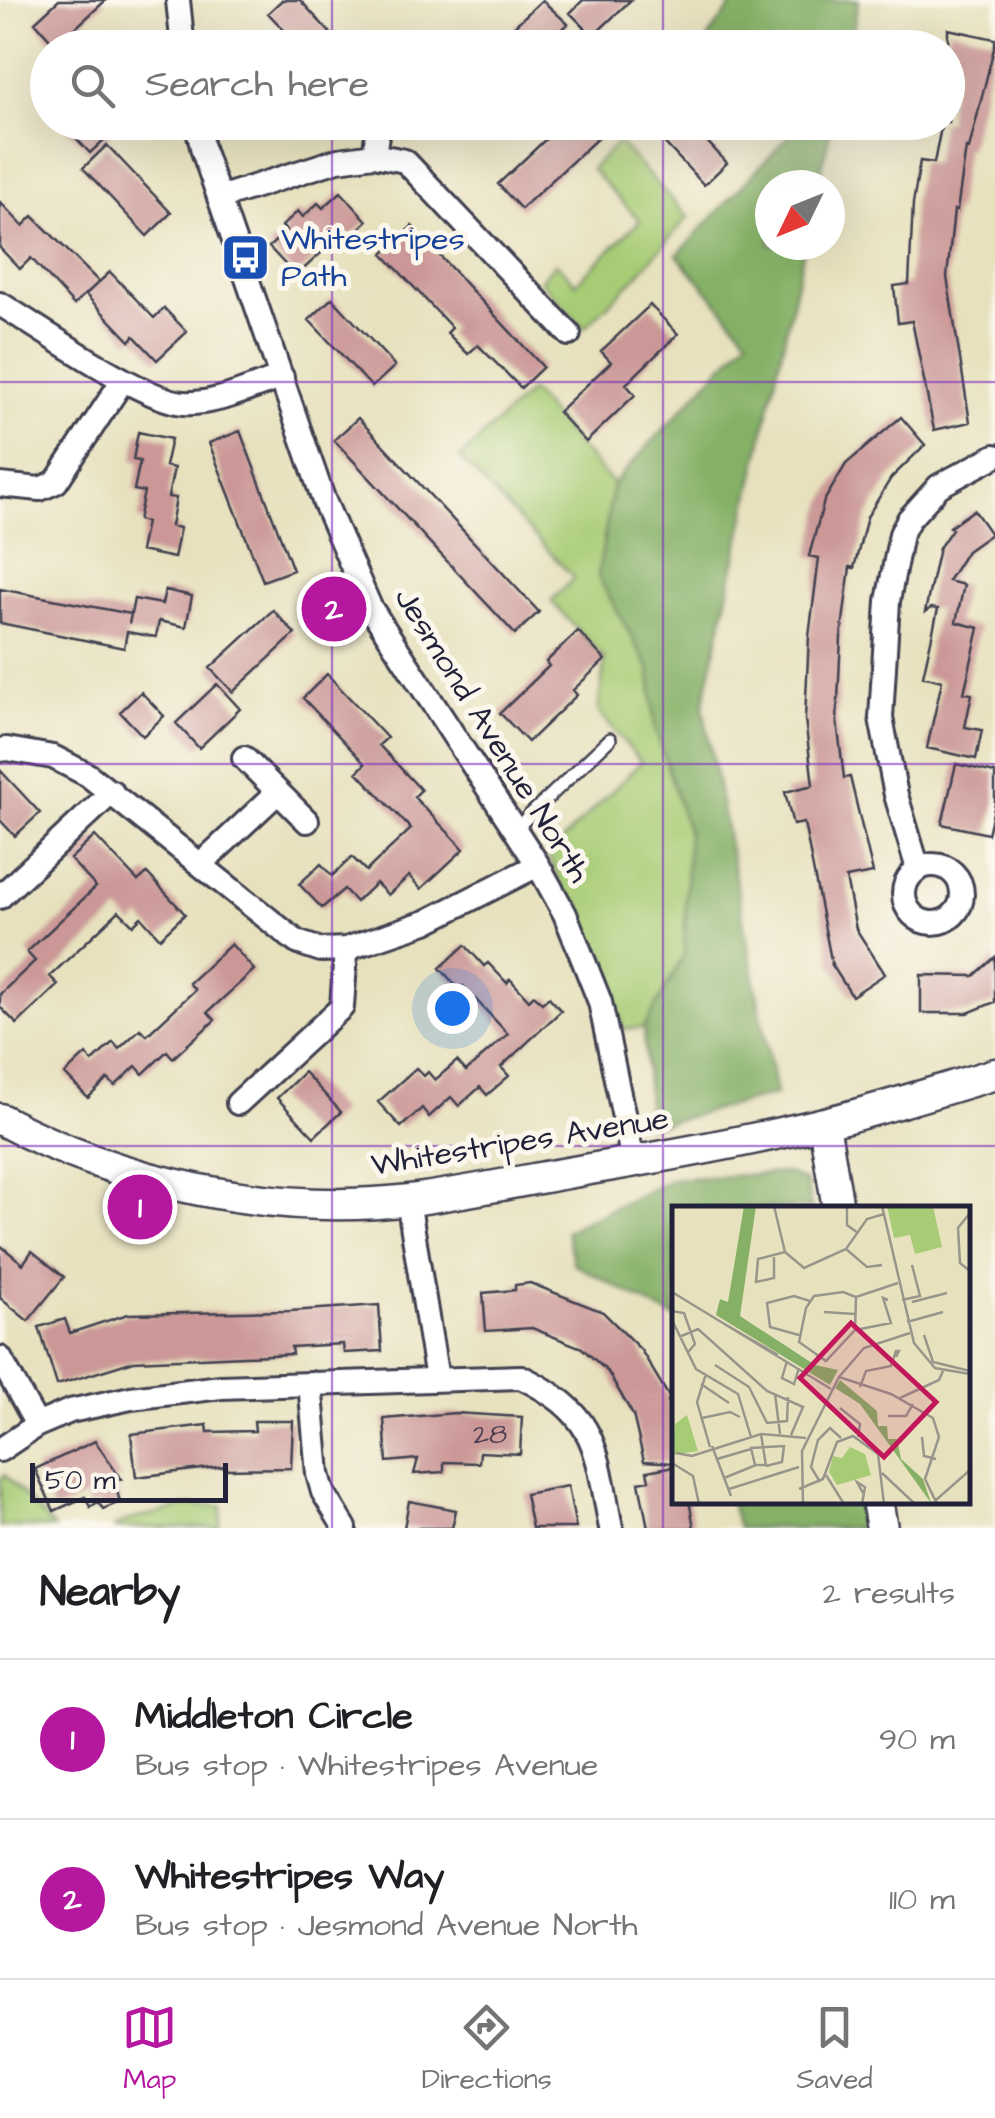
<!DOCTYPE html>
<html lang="en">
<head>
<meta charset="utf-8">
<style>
  body { margin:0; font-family:"Architects Daughter",sans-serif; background:#f6f6f6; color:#202124 }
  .compass { position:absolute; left:755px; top:170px; width:90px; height:90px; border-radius:50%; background:#fff; box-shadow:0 10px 40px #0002; rotate:227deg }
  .scale { position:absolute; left:30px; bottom:25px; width:198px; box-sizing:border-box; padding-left:10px; border:5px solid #22223b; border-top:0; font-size:28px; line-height:35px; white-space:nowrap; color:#22223b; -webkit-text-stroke:8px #fbf7ec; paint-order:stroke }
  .you { position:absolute; left:452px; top:1008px; width:35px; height:35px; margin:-25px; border:8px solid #fff; border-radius:50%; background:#1a73e8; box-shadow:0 0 0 15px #1a73e833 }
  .badge { display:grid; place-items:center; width:65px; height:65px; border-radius:50%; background:#b5179e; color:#fff; font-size:32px; font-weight:700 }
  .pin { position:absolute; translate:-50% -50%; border:5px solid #fff; box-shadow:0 2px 10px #0006 }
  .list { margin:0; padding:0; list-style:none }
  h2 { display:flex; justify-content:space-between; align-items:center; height:130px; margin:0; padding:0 40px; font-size:42px }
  h2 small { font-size:32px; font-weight:400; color:#757577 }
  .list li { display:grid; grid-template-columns:65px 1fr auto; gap:30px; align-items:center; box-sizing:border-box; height:160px; padding:0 40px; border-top:2px solid #e0e0e0 }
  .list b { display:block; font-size:38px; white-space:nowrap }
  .list p { margin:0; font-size:32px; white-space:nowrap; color:#757577 }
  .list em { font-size:32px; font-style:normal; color:#757577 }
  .icon { flex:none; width:55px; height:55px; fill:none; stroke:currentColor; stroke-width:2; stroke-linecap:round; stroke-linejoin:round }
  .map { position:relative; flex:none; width:995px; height:1528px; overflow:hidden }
  .search { position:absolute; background:#fff; box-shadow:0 10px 40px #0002; left:30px; right:30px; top:30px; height:110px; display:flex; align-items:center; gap:25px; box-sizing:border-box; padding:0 35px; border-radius:55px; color:#757577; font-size:38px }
  .sheet { height:450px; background:#fff }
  nav { display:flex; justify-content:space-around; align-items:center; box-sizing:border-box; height:140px; border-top:2px solid #e0e0e0; background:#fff; font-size:28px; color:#757577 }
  nav a { display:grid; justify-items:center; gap:5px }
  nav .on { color:#b5179e }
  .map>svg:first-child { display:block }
  .green { fill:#a7cc75; stroke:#647758; stroke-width:2.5 }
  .forest { fill:#85b066; stroke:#546950; stroke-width:2.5 }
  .building { fill:#cb9897 }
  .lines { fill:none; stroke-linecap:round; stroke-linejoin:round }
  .lane-casing { stroke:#403f4f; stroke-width:16 }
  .street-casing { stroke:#403f4f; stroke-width:28 }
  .secondary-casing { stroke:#403f4f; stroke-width:35 }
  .lane { stroke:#fff; stroke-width:11 }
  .street { stroke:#fff; stroke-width:22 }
  .secondary { stroke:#fff; stroke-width:30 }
  .grid { fill:none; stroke:#7b2cbf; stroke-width:2.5; stroke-opacity:0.55 }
  .labels { text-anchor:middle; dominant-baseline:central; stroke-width:10; stroke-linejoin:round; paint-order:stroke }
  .number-label { font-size:28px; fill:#4c4052 }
  .transit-label { font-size:32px; fill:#164399; stroke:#fbf7ec; text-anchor:start }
  .street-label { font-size:32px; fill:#22223b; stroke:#fbf7ec }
  .inset-road { fill:none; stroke:#98958a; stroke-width:2.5 }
  .view { fill:#c2185b; fill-opacity:0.15; stroke:#c2185b; stroke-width:5 }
  .inset-edge { fill:none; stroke:#22223b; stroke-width:5 }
</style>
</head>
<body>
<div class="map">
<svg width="995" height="1528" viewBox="0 0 995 1528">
  <rect width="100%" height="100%" fill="#fbf7ec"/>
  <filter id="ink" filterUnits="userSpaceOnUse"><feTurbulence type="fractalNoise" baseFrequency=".01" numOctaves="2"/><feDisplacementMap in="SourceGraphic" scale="20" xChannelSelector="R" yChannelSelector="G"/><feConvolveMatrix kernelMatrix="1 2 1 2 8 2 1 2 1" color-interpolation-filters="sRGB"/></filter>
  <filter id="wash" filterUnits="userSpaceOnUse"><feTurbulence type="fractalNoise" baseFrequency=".0048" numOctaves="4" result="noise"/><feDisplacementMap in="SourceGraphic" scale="40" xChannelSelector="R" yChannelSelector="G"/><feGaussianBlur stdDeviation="2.25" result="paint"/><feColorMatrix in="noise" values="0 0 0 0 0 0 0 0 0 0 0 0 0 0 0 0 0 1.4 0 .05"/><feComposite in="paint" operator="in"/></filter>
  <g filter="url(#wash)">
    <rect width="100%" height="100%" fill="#e7e1be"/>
    <path class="green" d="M618,142L688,217L634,279L584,328L540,280L556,263L576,283L640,221L591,169Z
      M530,391L613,484L598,576L650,670L655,727L688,833L684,955L644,1028L624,1029L548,855L641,762L598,711L605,659L551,601L574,578L460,458Z
      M5,1475L54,1528L0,1526V1479Z
      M191,1505L222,1506L220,1528H113L126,1521Z"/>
    <path class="forest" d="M736,0H859L849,47H716L708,38Z
      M781,123H832L818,185H770V245H805L703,707L776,1094L649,1127L644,1028L684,955L688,833L655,727L650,670L598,576L613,484L748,338L677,255L790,135Z
      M786,1173L806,1182L811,1208H675V1318L574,1264L566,1231L673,1179Z
      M731,1501H867L872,1528H738Z"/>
    <g id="blocks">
      <path class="building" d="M59,0H106L56,46L35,22Z
        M282,0H300L344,48H301L268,13Z
        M542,0L568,24L543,48H491Z
        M583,0H631L593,36L570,13Z
        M948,29L995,39V44L969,149L966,148L957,211L954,210L947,277L970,422L934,430L912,321L898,323L894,286L909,284L913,204L920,161L934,163L942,122H948V106L958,62L948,60Z
        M61,122H123L90,153Z
        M564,122H615L521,209L498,184Z
        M678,122H689L727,163L704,185L661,139Z
        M107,145L171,213L147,236L83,168Z
        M341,192L367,221L350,237L345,231L296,276L269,247L286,231L282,226L298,211L303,217L318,203L323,208Z
        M0,202L23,226L33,216L99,282L86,294L110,272L154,318L164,308L187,332L157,360L134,336L130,341L85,294L74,305L31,258L20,269L0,248Z
        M412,226L543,367L521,388L478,345L468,354L447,333L452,328L383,254Z
        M332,298L395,366L372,387L309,320Z
        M650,305L678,334L626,384L635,395L586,442L558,412L611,362L601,351Z
        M901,417L925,445L891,478L867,517L854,568L850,567L841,637L837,721L844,778L850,777L873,873L846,878L856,929L885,974L852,996L832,965L804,823L793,825L785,792L813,785L805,719L809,636L819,558L809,556L824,501L846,464Z
        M358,418L539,612L515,634L334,440Z
        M240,431L293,570L263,581L209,443Z
        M138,432L171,439L165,466L174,468L168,497L176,498L171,526L180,528L174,558L140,551L146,522L138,520L144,492L134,490L140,461L133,460Z
        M974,510L991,534L967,551L948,581L964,585L956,622L979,628L964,693L972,694L965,727L982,730L976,759L927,748L942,681L923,676L938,609L931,608L925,612L939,548L952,529L950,527Z
        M0,589L131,614L129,624L134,599L162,604L165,590L192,596L186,627L159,621L156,637L127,632L124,648L0,623Z
        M273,610L295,634L233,692L210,668Z
        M578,631L605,660L573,690L577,695L528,742L500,713L549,666L546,662Z
        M327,674L387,738L379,745L421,790L414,797L464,849L421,889L409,876L388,895L376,883L356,902L344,889L322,908L299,884L321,864L332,876L352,857L366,871L411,829L357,772L365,764L303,698Z
        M217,684L240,709L199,748L176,723Z
        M141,692L164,716L143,736L120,712Z
        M956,764L995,773V804L988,834L942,824Z
        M0,770L40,813L15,836L0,820Z
        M95,836L138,881L147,873L185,914L160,938L141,917L133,925L119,911L50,976L58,985L17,1024L0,1007V994L35,961L27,952L96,887L70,859Z
        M231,944L254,970L208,1012L215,1020L173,1058L167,1051L143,1074L136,1066L115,1086L108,1079L88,1098L65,1074L86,1054L92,1062L113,1042L119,1049L140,1029L147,1035L195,990L189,983Z
        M465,945L484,966L488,963L507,983L510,979L529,1000L534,995L542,1003L549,997L561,1011L501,1067L509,1076L487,1095L480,1087L459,1106L451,1097L429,1117L422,1108L401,1127L378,1102L416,1068L424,1076L428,1072L435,1080L457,1061L466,1071L508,1034L463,986L459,989L440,968Z
        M995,957V1002L968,1013H921V975L974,976Z
        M304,1072L341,1112L314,1137L277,1098Z
        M0,1245L23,1264L32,1251L64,1277L28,1321L0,1298Z
        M530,1283L603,1312L641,1350L671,1400L668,1401L675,1431V1463L644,1461L633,1415L608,1372L582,1348L532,1328L486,1331L483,1293L515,1290V1285Z
        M379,1305L382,1351L344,1353L343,1344L291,1347L292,1354L134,1361L57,1385L39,1327L65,1319L70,1333L128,1314L290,1311Z
        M455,1413L522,1417L520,1454L480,1452L479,1463L444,1462V1472L414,1474L418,1459L387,1462L384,1419Z
        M254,1421H293L291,1468L226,1469V1466L136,1477L131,1434L207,1425L208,1432L255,1431Z
        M95,1441L121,1479L114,1480L120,1502L103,1509L98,1502L90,1507L85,1497L54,1511L35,1469Z
        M675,1466V1500H689L694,1528H648L639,1482L649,1480L647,1471Z
        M568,1486L576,1528H532L525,1494Z
        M409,1501L456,1510L452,1528H404Z"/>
    </g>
  </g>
  <g filter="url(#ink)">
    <use href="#blocks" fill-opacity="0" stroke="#403f4f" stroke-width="2.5"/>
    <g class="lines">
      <defs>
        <path id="lane" d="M513,831L610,739"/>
        <path id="street" d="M178,0L183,48
          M411,48L412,45
          M196,122L203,151L324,501L370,607L538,865L565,914L600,1002L633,1161
          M374,155L379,122
          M219,198L338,160L374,155L405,161L569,334
          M0,304C40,328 143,401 184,403C216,405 252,387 282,377
          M0,485L40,489L56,482L123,380
          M0,750L7,749L53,757L88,775L297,942L321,950L346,949L426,922L538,865
          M244,758L307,821
          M201,864L278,792
          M904 894a29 29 0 1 1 58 0a29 29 0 1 1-58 0Z
          M918,869L896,795L881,718L888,601L901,534L909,519L939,486L995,456
          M0,897L112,792
          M238,1103L342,1007L346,949
          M408,1200L437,1379
          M0,1358L37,1425
          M310,1383L318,1474L323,1492L345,1528
          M0,1450L37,1425L70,1411L131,1398L221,1387L521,1377C599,1415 596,1450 611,1528"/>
        <path id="secondary" d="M0,1119C121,1184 274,1216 410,1200C470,1192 530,1179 590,1169C667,1156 744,1142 820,1124C879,1110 937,1091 995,1074
          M824,1124L838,1208
          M877,1500L882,1528"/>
      </defs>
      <use href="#lane" class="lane-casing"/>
      <use href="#street" class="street-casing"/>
      <use href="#secondary" class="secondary-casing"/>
      <use href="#lane" class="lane"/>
      <use href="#street" class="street"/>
      <use href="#secondary" class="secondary"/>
    </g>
  </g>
  <path class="grid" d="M332,0V48M663,0V48M332,122V1528M663,122V1528M0,382H995M0,764H995M0,1146H995"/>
  <defs>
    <symbol id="bus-square" viewBox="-11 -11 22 22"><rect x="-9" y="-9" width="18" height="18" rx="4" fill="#1a4fb4" stroke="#fbf7ec"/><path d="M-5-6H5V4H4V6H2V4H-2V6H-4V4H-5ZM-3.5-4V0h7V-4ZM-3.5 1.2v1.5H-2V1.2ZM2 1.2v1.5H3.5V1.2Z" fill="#fff"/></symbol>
  </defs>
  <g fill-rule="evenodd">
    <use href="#bus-square" x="218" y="230" width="55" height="55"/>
  </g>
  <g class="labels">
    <g class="number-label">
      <text x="490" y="1434">28</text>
    </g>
    <g class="transit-label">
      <text x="281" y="239">Whitestripes<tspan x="281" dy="37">Path</tspan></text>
    </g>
    <g class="street-label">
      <text transform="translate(492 735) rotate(58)">Jesmond Avenue North</text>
      <text transform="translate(520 1142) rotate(-9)">Whitestripes Avenue</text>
    </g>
  </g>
  <g transform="translate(672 1206)">
    <rect width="298" height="298" fill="#e7e1be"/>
    <path d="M215,0H261L270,41L243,48L238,29L222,32ZM15,209L26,245L0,249L3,218ZM178,241L193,248L199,269L165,279L157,266L161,250L170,252Z" fill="#a7cc75"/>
    <path d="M72,0H84L68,110L143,159L166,164L158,179L44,109L48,93L56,96ZM168,174L205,205L206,220H215L216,233H225L229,253L251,273L259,297L188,198L163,182Z" fill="#85b066"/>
    <path class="inset-road" d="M102,0L113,46L132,62L174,43L195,13L212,8M175,0V19L186,27M210,0L242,137L263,162L298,168M298,7L286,22L288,57L298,65M174,43L195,61L210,59L205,60M102,51V72L84,76L86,53L113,46M0,86L159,183M171,86L184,91L183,124L154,155L127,136L134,102L142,90ZM184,91L226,77M230,94L248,90L240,59M240,96L275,87M0,105L12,107L23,138L16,146M152,106L183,108M44,113L106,149M0,114L24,163L66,188L79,231M235,116L271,106M183,124L219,117L211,92L216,94M127,129L98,121L95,97L122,90L138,95M252,129L261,156L298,165M7,131L26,123L95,185L131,201L119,229M115,155L110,172L122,178L127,162M43,159L77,181L95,217L115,215L116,191M34,168L25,196L38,241M167,171L219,188L261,212L267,231L253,273L265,298M29,178L57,197M188,181L194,165L219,160L224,145H227L224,151M103,188L108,228M228,192L267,174L271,165M168,202L188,218L186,231M216,210H234L241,198M30,212L58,206L68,211M89,228L94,260M250,231L252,250L264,253M40,240L59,290M4,247L20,250L89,228L134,232M45,253L79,243M0,257L21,270L27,298M94,259H83L79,242L112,240L110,256L94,260M210,267L243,298M154,269L172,298M52,272L84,259M148,276L139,261L146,234L158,222L169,232M57,283L127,261M127,283L151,273L165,236L181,230L206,248L212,298M264,294L298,264M131,298L130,245L167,171L192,142L238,127M190,298L193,281L185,276L191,287"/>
    <path class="view" d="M179,117L264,196L212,251L128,172Z"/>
    <rect width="298" height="298" class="inset-edge"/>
  </g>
</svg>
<svg class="compass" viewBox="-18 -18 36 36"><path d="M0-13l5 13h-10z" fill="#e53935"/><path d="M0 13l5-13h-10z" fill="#757577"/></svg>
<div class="scale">50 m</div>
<div class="you"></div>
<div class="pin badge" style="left:140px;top:1207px">1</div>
<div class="pin badge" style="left:334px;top:609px">2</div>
<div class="search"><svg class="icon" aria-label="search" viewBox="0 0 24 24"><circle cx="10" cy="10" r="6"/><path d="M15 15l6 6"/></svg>Search here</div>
</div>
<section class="sheet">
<h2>Nearby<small>2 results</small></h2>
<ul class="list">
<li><span class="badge">1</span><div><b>Middleton Circle</b><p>Bus stop · Whitestripes Avenue</p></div><em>90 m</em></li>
<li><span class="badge">2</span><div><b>Whitestripes Way</b><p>Bus stop · Jesmond Avenue North</p></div><em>110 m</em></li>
</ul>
</section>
<nav>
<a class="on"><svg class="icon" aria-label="map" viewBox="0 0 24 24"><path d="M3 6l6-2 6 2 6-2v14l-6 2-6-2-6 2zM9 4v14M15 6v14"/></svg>Map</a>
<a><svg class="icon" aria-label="directions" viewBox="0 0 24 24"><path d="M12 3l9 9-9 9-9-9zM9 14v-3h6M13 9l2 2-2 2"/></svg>Directions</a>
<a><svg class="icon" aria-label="saved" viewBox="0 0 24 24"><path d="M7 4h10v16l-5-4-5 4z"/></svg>Saved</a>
</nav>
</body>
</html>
